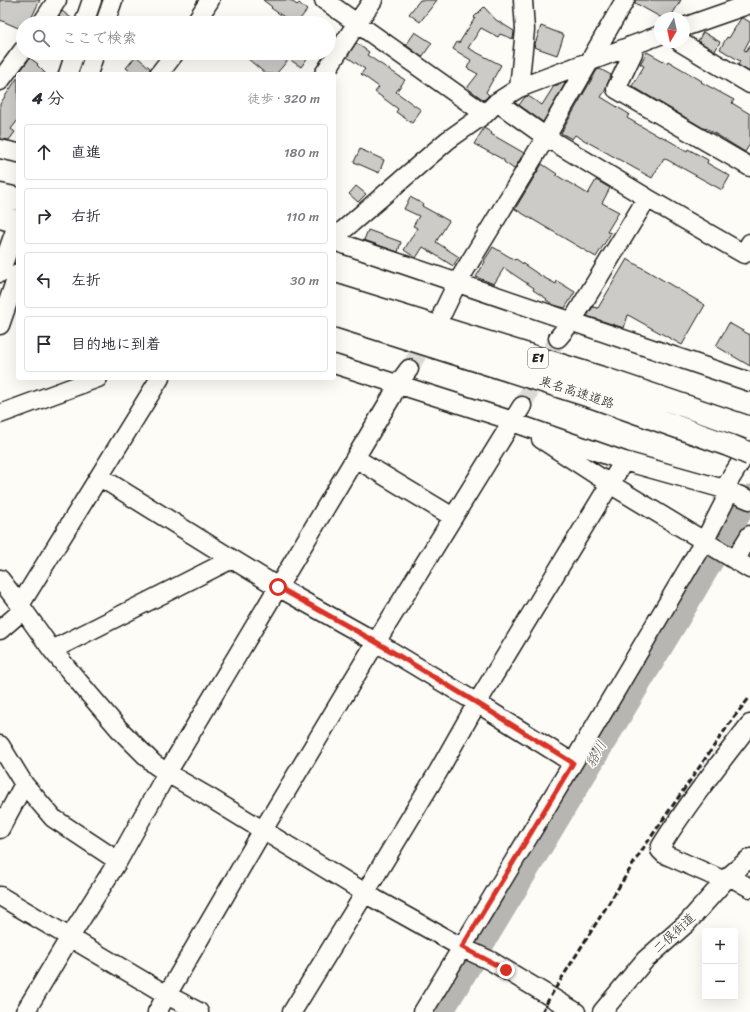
<!DOCTYPE html>
<html lang="ja">
<head>
<meta charset="utf-8">
<style>
  body { margin:0; font-family:Sriracha,"Klee One",sans-serif; background:#f7f7f7; color:#2b2b33 }
  .controls { position:absolute; right:12px; bottom:12px; display:grid; overflow:hidden; border-radius:4px; box-shadow:0 4px 16px #0002 }
  .controls button { width:36px; height:36px; display:grid; place-items:center; padding:0; border:0; border-bottom:1px solid #e1e1e2; background:#fff; color:#2b2b33; font:20px sans-serif }
  .compass { position:absolute; left:654px; top:12px; width:36px; height:36px; border-radius:50%; background:#fff; box-shadow:0 4px 16px #0002; rotate:189deg }
  .stop { position:absolute; width:12px; height:12px; margin:-9px; border:3px solid #d93025; border-radius:50%; background:#fff }
  .stop.end { background:#d93025; border-color:#fff; box-shadow:0 1px 4px #0008 }
  .list { margin:0; padding:0; list-style:none }
  h2 { display:flex; justify-content:space-between; align-items:center; height:52px; margin:0; padding:0 16px; font-size:17px }
  h2 small { font-size:13px; font-weight:400; color:#7c7c81 }
  .list li { display:grid; grid-template-columns:26px 1fr auto; gap:12px; align-items:center; box-sizing:border-box; height:56px; margin:0 8px 8px; padding:0 8px; border:1px solid #e1e1e2; border-radius:4px }
  .list b { display:block; font-size:15px; white-space:nowrap }
  .list em { font-size:13px; font-style:normal; color:#7c7c81 }
  .icon { flex:none; width:22px; height:22px; fill:none; stroke:currentColor; stroke-width:2; stroke-linecap:round; stroke-linejoin:round }
  .map { position:relative; flex:none; width:750px; height:1012px; overflow:hidden }
  .search { position:absolute; background:#fff; box-shadow:0 4px 16px #0002; left:16px; top:16px; width:320px; height:44px; display:flex; align-items:center; gap:10px; box-sizing:border-box; padding:0 14px; border-radius:22px; color:#7c7c81; font-size:15px }
  .panel { position:absolute; background:#fff; box-shadow:0 4px 16px #0002; left:16px; top:72px; width:320px; height:308px; border-radius:4px }
  .map>svg:first-child { display:block }
  .lines { fill:none; stroke-linecap:round; stroke-linejoin:round }
  .river { stroke:#b7b6b2; stroke-width:23 }
  .building { fill:#cccbc8; stroke:#1c1c1c }
  .minor-tunnel { stroke:#dbdad6; stroke-width:18; stroke-dasharray:18 9; stroke-linecap:butt }
  .minor-casing { stroke:#1c1c1c; stroke-width:21 }
  .highway-casing { stroke:#1c1c1c; stroke-width:25 }
  .minor { stroke:#fdfcf7; stroke-width:18 }
  .highway { stroke:#fdfcf7; stroke-width:22 }
  .rail { stroke:#1c1c1c; stroke-width:3; stroke-dasharray:6 3; stroke-linecap:butt }
  .highway-bridge-casing { stroke:#1c1c1c; stroke-width:25; stroke-linecap:butt }
  .highway-bridge { stroke:#fdfcf7; stroke-width:22 }
  .route { stroke:#d93025; stroke-width:5 }
  .labels { text-anchor:middle; dominant-baseline:central; stroke-width:3; stroke-linejoin:round; paint-order:stroke }
  .shield { fill:#fdfcf7; stroke:#605f5e; stroke-width:1 }
  .shield-label { font-size:12px; font-weight:bold; fill:#1c1c1c }
  .street-label { font-size:13px; fill:#1c1c1c; stroke:#fdfcf7 }
  .water-label { font-size:14px; font-style:italic; fill:#5a5a58; stroke:#fdfcf7 }
</style>
</head>
<body>
<div class="map">
<svg width="750" height="1012" viewBox="0 0 750 1012">
  <rect width="100%" height="100%" fill="#fdfcf7"/>
  <filter id="ink" filterUnits="userSpaceOnUse"><feTurbulence type="fractalNoise" baseFrequency=".025" numOctaves="2"/><feDisplacementMap in="SourceGraphic" scale="8" xChannelSelector="R" yChannelSelector="G"/><feConvolveMatrix kernelMatrix="1 2 1 2 8 2 1 2 1" color-interpolation-filters="sRGB"/></filter>
  <g filter="url(#ink)">
    <g class="lines">
      <path class="river" d="M442,1012L679,618L750,496"/>
    </g>
    <path class="building" d="M0,0H40L29,23H23V30L0,20Z
      M263,0H290L297,5L299,3L307,10L297,23H284L287,19L271,8L272,7Z
      M420,0H437L420,22L409,14Z
      M635,0H681L670,18H662L635,3Z
      M484,7L496,20L514,31L513,39L500,34L498,37L481,28L468,48L501,65L486,92L489,95L484,100L467,88L478,74L467,68L471,60L453,49L457,42L459,43L475,18L474,17Z
      M62,11L74,20V23H55Z
      M741,18H743L750,22V39L744,50L746,51L750,45V72L738,65L740,61L720,49L727,37L729,38Z
      M541,26L564,35L557,55L534,47Z
      M415,32L432,43L422,57L406,45Z
      M703,32L720,42L715,51L698,41Z
      M356,43L369,52L367,55L405,80L396,92L421,110L412,123L396,112L398,109L375,92L379,87L361,74L365,69L347,57Z
      M647,52L667,63L668,61L702,81L701,82L734,100L732,103L750,114V144L745,152L706,128L705,129L632,86L644,66L640,64Z
      M241,53H311L301,67L289,59L276,74H266Z
      M136,56L150,68L149,74H134L126,68Z
      M30,58L38,64L37,65L46,74H18Z
      M600,69L611,75L607,85L606,89L601,97L629,114L627,118L660,137L661,136L687,151L688,149L708,160L707,163L730,176L722,190L664,158L652,178L575,135L572,139L561,133L597,70Z
      M18,77V120L11,129L15,132L9,140L0,139V104Z
      M566,82L543,122L519,105L525,97L528,96L542,105L554,86Z
      M484,128L492,133L491,134L524,153L514,169L504,162V160L474,144Z
      M360,149L384,160L379,173L354,162Z
      M542,164L557,174L556,175L588,194L596,180L610,188L602,203L619,212L607,232L611,233L596,257L515,209Z
      M356,186L366,194L358,202L349,194Z
      M410,197L423,204L422,206L449,221L436,242L459,257L453,266L423,247L416,258L404,250L417,228L413,226L419,216L404,209Z
      M368,230L401,242L398,252L364,240Z
      M493,247L515,260L516,259L541,276L556,284L557,281L575,292L565,308L554,305L546,300L547,299L533,290L534,288L504,268L494,284L476,277L485,262L484,261Z
      M627,259L705,305L682,345L628,315L624,328L587,316L593,307L598,308Z
      M729,323L750,335V366L716,346Z"/>
    <g class="lines">
      <path class="minor-tunnel" d="M409,369L431,332
        M522,406L558,338"/>
      <defs>
        <path id="minor" d="M324,0L485,114
          M42,23L57,0
          M84,23L92,0
          M105,23L113,0
          M195,23L210,0
          M684,27L750,4
          M680,42L750,84
          M630,46L633,53L616,89L750,167
          M68,74L75,53
          M88,74L95,53
          M159,74L175,53
          M324,74L357,23L373,0
          M0,81L23,50
          M519,88L525,30L523,0
          M497,102L546,137L647,198L572,321L558,338
          M0,149L18,153
          M647,198L744,254L750,243
          M334,238L448,140L485,114L497,102L519,88L660,35
          M334,241L750,382
          M0,273L18,222
          M443,312L457,283L546,137L625,0
          M0,325L18,273
          M334,364L513,421L521,425L624,461L724,489L750,500
          M0,414L98,378
          M541,439L610,484L750,569
          M355,458L453,517
          M100,477L232,559L278,587L376,642L477,703L573,763
          M724,489L750,447
          M736,561L742,548L750,535
          M0,579L20,605L52,650L89,694L119,729L154,764L167,773L207,796L375,899L461,947L491,961L576,1012
          M20,605L160,378
          M0,630L23,610
          M52,650L232,559
          M0,745L24,784L53,818L118,861
          M0,829L24,784
          M729,876L750,888
          M725,881L664,854L660,850L661,846C688,803 719,764 750,724
          M0,896L167,995L199,1012
          M25,1012L70,937L118,861L167,773L391,398L398,384L409,369
          M157,1012L263,830L376,642L522,406
          M292,1012L365,893L438,772L477,703L624,461
          M423,1012L573,763L706,538L730,491
          M602,1012L645,960L687,923L729,876L750,858"/>
        <path id="highway" d="M0,195L18,199
          M0,217L18,222
          M334,295L605,379L750,428
          M334,315L593,397L731,446"/>
      </defs>
      <use href="#minor" class="minor-casing"/>
      <use href="#highway" class="highway-casing"/>
      <use href="#minor" class="minor"/>
      <use href="#highway" class="highway"/>
      <path class="rail" d="M542,1012L550,997L642,850L734,717L750,697"/>
      <defs>
        <path id="highway-bridge" d="M731,446L750,454"/>
      </defs>
      <use href="#highway-bridge" class="highway-bridge-casing"/>
      <use href="#highway-bridge" class="highway-bridge"/>
    </g>
  </g>
  <g class="lines" filter="url(#ink)">
    <path class="route" d="M278,587L376,642L477,703L573,763L462,947L506,970"/>
  </g>
  <g class="labels">
    <rect class="shield" x="528" y="348" width="20" height="20" rx="3"/>
    <g class="shield-label">
      <text x="538" y="358">E1</text>
    </g>
    <g class="street-label">
      <text transform="translate(577 392) rotate(18)">東名高速道路</text>
      <text transform="translate(674 933) rotate(-43)">二俣街道</text>
    </g>
    <g class="water-label">
      <text transform="translate(596 754) rotate(-59)">貉川</text>
    </g>
  </g>
</svg>
<div class="controls">
<button>+</button>
<button>−</button>
</div>
<svg class="compass" viewBox="-18 -18 36 36"><path d="M0-13l5 13h-10z" fill="#e53935"/><path d="M0 13l5-13h-10z" fill="#7c7c81"/></svg>
<div class="stop" style="left:278px;top:587px"></div>
<div class="stop end" style="left:506px;top:970px"></div>
<div class="search"><svg class="icon" aria-label="search" viewBox="0 0 24 24"><circle cx="10" cy="10" r="6"/><path d="M15 15l6 6"/></svg>ここで検索</div>
<section class="panel">
<h2>4 分<small>徒歩 · 320 m</small></h2>
<ul class="list">
<li><svg class="icon" aria-label="ahead" viewBox="0 0 24 24"><path d="M12 20V5M6 11l6-6 6 6"/></svg><div><b>直進</b></div><em>180 m</em></li>
<li><svg class="icon" aria-label="right" viewBox="0 0 24 24"><path d="M7 20v-9h11M14 6l5 5-5 5"/></svg><div><b>右折</b></div><em>110 m</em></li>
<li><svg class="icon" aria-label="left" viewBox="0 0 24 24"><path d="M17 20v-9H6M10 6l-5 5 5 5"/></svg><div><b>左折</b></div><em>30 m</em></li>
<li><svg class="icon" aria-label="arrive" viewBox="0 0 24 24"><path d="M6 21V4h12l-3 4 3 4H6"/></svg><div><b>目的地に到着</b></div></li>
</ul>
</section>
</div>
</body>
</html>
